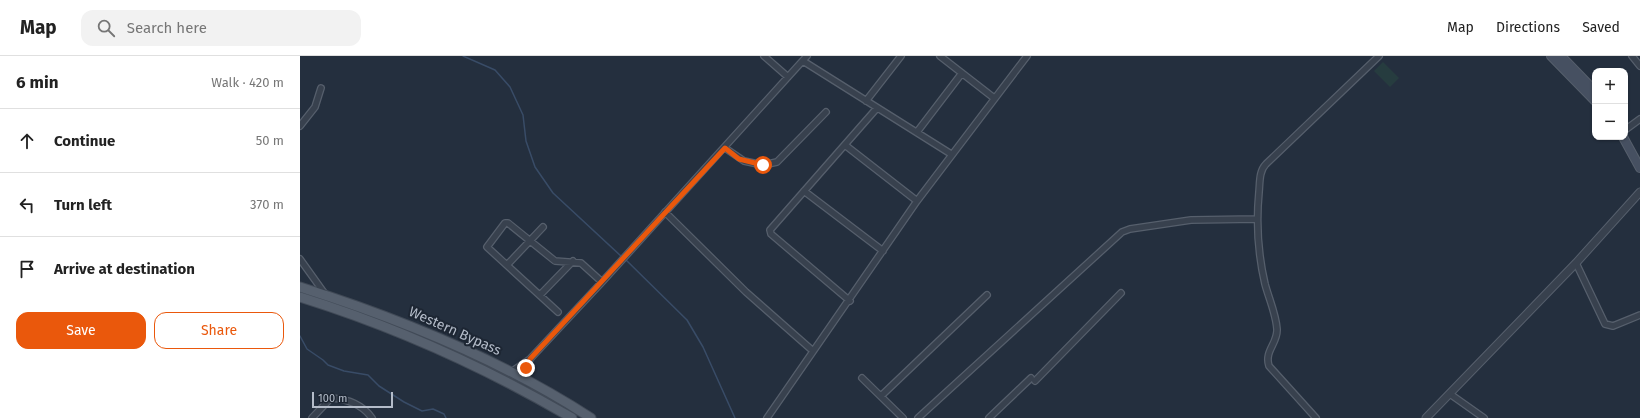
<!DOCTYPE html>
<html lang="en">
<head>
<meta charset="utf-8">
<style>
  body { margin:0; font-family:"Fira Sans",sans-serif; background:#f2f2f2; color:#222 }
  .controls { position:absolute; right:12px; top:12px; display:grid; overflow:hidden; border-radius:8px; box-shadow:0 1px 3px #0004 }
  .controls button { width:36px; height:36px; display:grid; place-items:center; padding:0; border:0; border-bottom:1px solid #e0e0e0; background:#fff; color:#222; font:20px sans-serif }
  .scale { position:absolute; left:12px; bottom:10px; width:81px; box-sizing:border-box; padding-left:4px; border:2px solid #b4bcc9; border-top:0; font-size:11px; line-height:14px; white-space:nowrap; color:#b4bcc9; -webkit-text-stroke:3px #1d2633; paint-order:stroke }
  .stop { position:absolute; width:12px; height:12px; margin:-9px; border:3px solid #ea580c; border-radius:50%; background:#fff }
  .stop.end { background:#ea580c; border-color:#fff; box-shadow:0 1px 4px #0008 }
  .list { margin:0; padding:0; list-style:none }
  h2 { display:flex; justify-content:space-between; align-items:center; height:52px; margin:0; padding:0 16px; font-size:17px }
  h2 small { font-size:13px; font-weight:400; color:#767676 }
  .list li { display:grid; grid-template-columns:26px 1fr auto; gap:12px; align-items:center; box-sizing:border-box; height:64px; padding:0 16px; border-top:1px solid #e0e0e0 }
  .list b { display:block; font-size:15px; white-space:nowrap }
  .list em { font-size:13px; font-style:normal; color:#767676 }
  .actions { display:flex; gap:8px; padding:12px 16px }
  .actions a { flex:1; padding:9px 0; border:1px solid #ea580c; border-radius:12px; text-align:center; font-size:14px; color:#ea580c }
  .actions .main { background:#ea580c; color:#fff }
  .icon { flex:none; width:22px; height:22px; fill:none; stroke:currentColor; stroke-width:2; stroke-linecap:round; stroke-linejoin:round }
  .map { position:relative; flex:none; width:1340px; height:362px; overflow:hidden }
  header { display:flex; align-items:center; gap:24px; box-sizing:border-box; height:56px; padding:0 20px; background:#fff; border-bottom:1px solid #e0e0e0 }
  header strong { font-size:19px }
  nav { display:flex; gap:22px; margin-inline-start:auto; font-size:14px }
  .search { width:280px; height:36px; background:#f2f2f2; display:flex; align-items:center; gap:10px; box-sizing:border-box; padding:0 14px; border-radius:12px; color:#767676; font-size:15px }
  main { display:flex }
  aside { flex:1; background:#fff }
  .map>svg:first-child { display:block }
  .green { fill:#263c3f }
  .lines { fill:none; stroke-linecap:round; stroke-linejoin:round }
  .stream { stroke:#394c67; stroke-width:1.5 }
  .minor-casing { stroke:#565f6c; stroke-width:8 }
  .tertiary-casing { stroke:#565f6c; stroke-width:9 }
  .secondary-casing { stroke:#565f6c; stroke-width:10 }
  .primary-casing { stroke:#414a57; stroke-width:11 }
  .minor { stroke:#38414e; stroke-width:5.5 }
  .tertiary { stroke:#38414e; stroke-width:7 }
  .secondary { stroke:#465061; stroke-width:8 }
  .primary { stroke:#56606e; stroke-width:9 }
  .route { stroke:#ea580c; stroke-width:5 }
  .labels { text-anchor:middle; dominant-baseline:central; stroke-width:4; stroke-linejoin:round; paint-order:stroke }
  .street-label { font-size:14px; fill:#b4bcc9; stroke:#1d2633 }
</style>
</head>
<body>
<header>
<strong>Map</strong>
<div class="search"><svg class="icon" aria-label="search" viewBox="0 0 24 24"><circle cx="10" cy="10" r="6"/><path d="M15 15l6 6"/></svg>Search here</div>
<nav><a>Map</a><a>Directions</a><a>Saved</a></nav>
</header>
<main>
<aside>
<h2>6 min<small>Walk · 420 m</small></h2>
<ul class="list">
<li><svg class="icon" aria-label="ahead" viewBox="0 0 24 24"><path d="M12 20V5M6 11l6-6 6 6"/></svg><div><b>Continue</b></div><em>50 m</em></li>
<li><svg class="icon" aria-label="left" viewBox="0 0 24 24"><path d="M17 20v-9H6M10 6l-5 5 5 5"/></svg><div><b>Turn left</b></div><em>370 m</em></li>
<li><svg class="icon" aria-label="arrive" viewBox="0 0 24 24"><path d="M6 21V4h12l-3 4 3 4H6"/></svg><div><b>Arrive at destination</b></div></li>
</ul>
<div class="actions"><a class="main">Save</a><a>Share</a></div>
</aside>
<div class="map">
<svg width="1340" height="362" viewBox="0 0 1340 362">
  <rect width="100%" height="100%" fill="#242f3e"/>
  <path class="green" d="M1083,6L1099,22L1090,31L1074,15Z"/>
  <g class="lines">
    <path class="stream" d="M163,0L195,14L210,31L223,59L226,85L235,111L253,137L322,201
      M325,203L387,264L403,291L435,362
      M0,280L7,293L23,304L28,309L44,315L68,319L79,330L104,346L122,355L133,353L144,358L146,362"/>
    <defs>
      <path id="minor" d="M464,0L488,21
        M640,0L694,42
        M1332,0L1340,10
        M503,5L651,98
        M566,45L601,0
        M0,70L15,51L21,32
        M1325,74L1340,63
        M617,76L662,17
        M545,89L617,145
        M425,92L444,105L463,109L477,106L526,56
        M504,135L583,195
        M365,156L446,236L513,295
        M0,203L25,238
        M1276,207L1305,268L1313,270L1340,259
        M207,209L243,171
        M240,239L273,205
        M550,245L471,178L470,174L577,52
        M258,256L187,191L205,167H208L255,205L281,207L302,226
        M211,316L230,303L302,226L507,0
        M562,322L603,362
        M226,324L227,312L230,303
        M735,325L821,237
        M1150,338L1184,362
        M581,340L687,239
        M12,362L31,342C48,343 62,348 72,362
        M467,362L617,145L727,0
        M618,362L822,176L830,173L891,164L956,163
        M689,362L731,322
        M1016,362L969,310C964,295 978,287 977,273C976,258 969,243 965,228C958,198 956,167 959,136C960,126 959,115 966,108L1079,0"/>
      <path id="tertiary" d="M1126,362L1276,207L1340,136"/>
      <path id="secondary" d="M1251,0L1295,45
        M1261,0L1295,35
        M1323,81L1340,112"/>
      <path id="primary" d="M0,231C101,263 202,304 291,362
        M0,241C96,271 185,311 272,362"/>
    </defs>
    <use href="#minor" class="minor-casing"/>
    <use href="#tertiary" class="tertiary-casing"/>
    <use href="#secondary" class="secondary-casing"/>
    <use href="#primary" class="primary-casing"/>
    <use href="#minor" class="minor"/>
    <use href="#tertiary" class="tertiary"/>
    <use href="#secondary" class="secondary"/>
    <use href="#primary" class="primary"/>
  </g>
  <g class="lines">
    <path class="route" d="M226,312L230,303L425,92L439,103L463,109"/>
  </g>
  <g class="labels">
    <g class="street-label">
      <text transform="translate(155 275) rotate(24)">Western Bypass</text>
    </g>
  </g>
</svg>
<div class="controls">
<button>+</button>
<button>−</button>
</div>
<div class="scale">100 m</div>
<div class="stop" style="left:463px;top:109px"></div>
<div class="stop end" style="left:226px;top:312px"></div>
</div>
</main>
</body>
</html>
